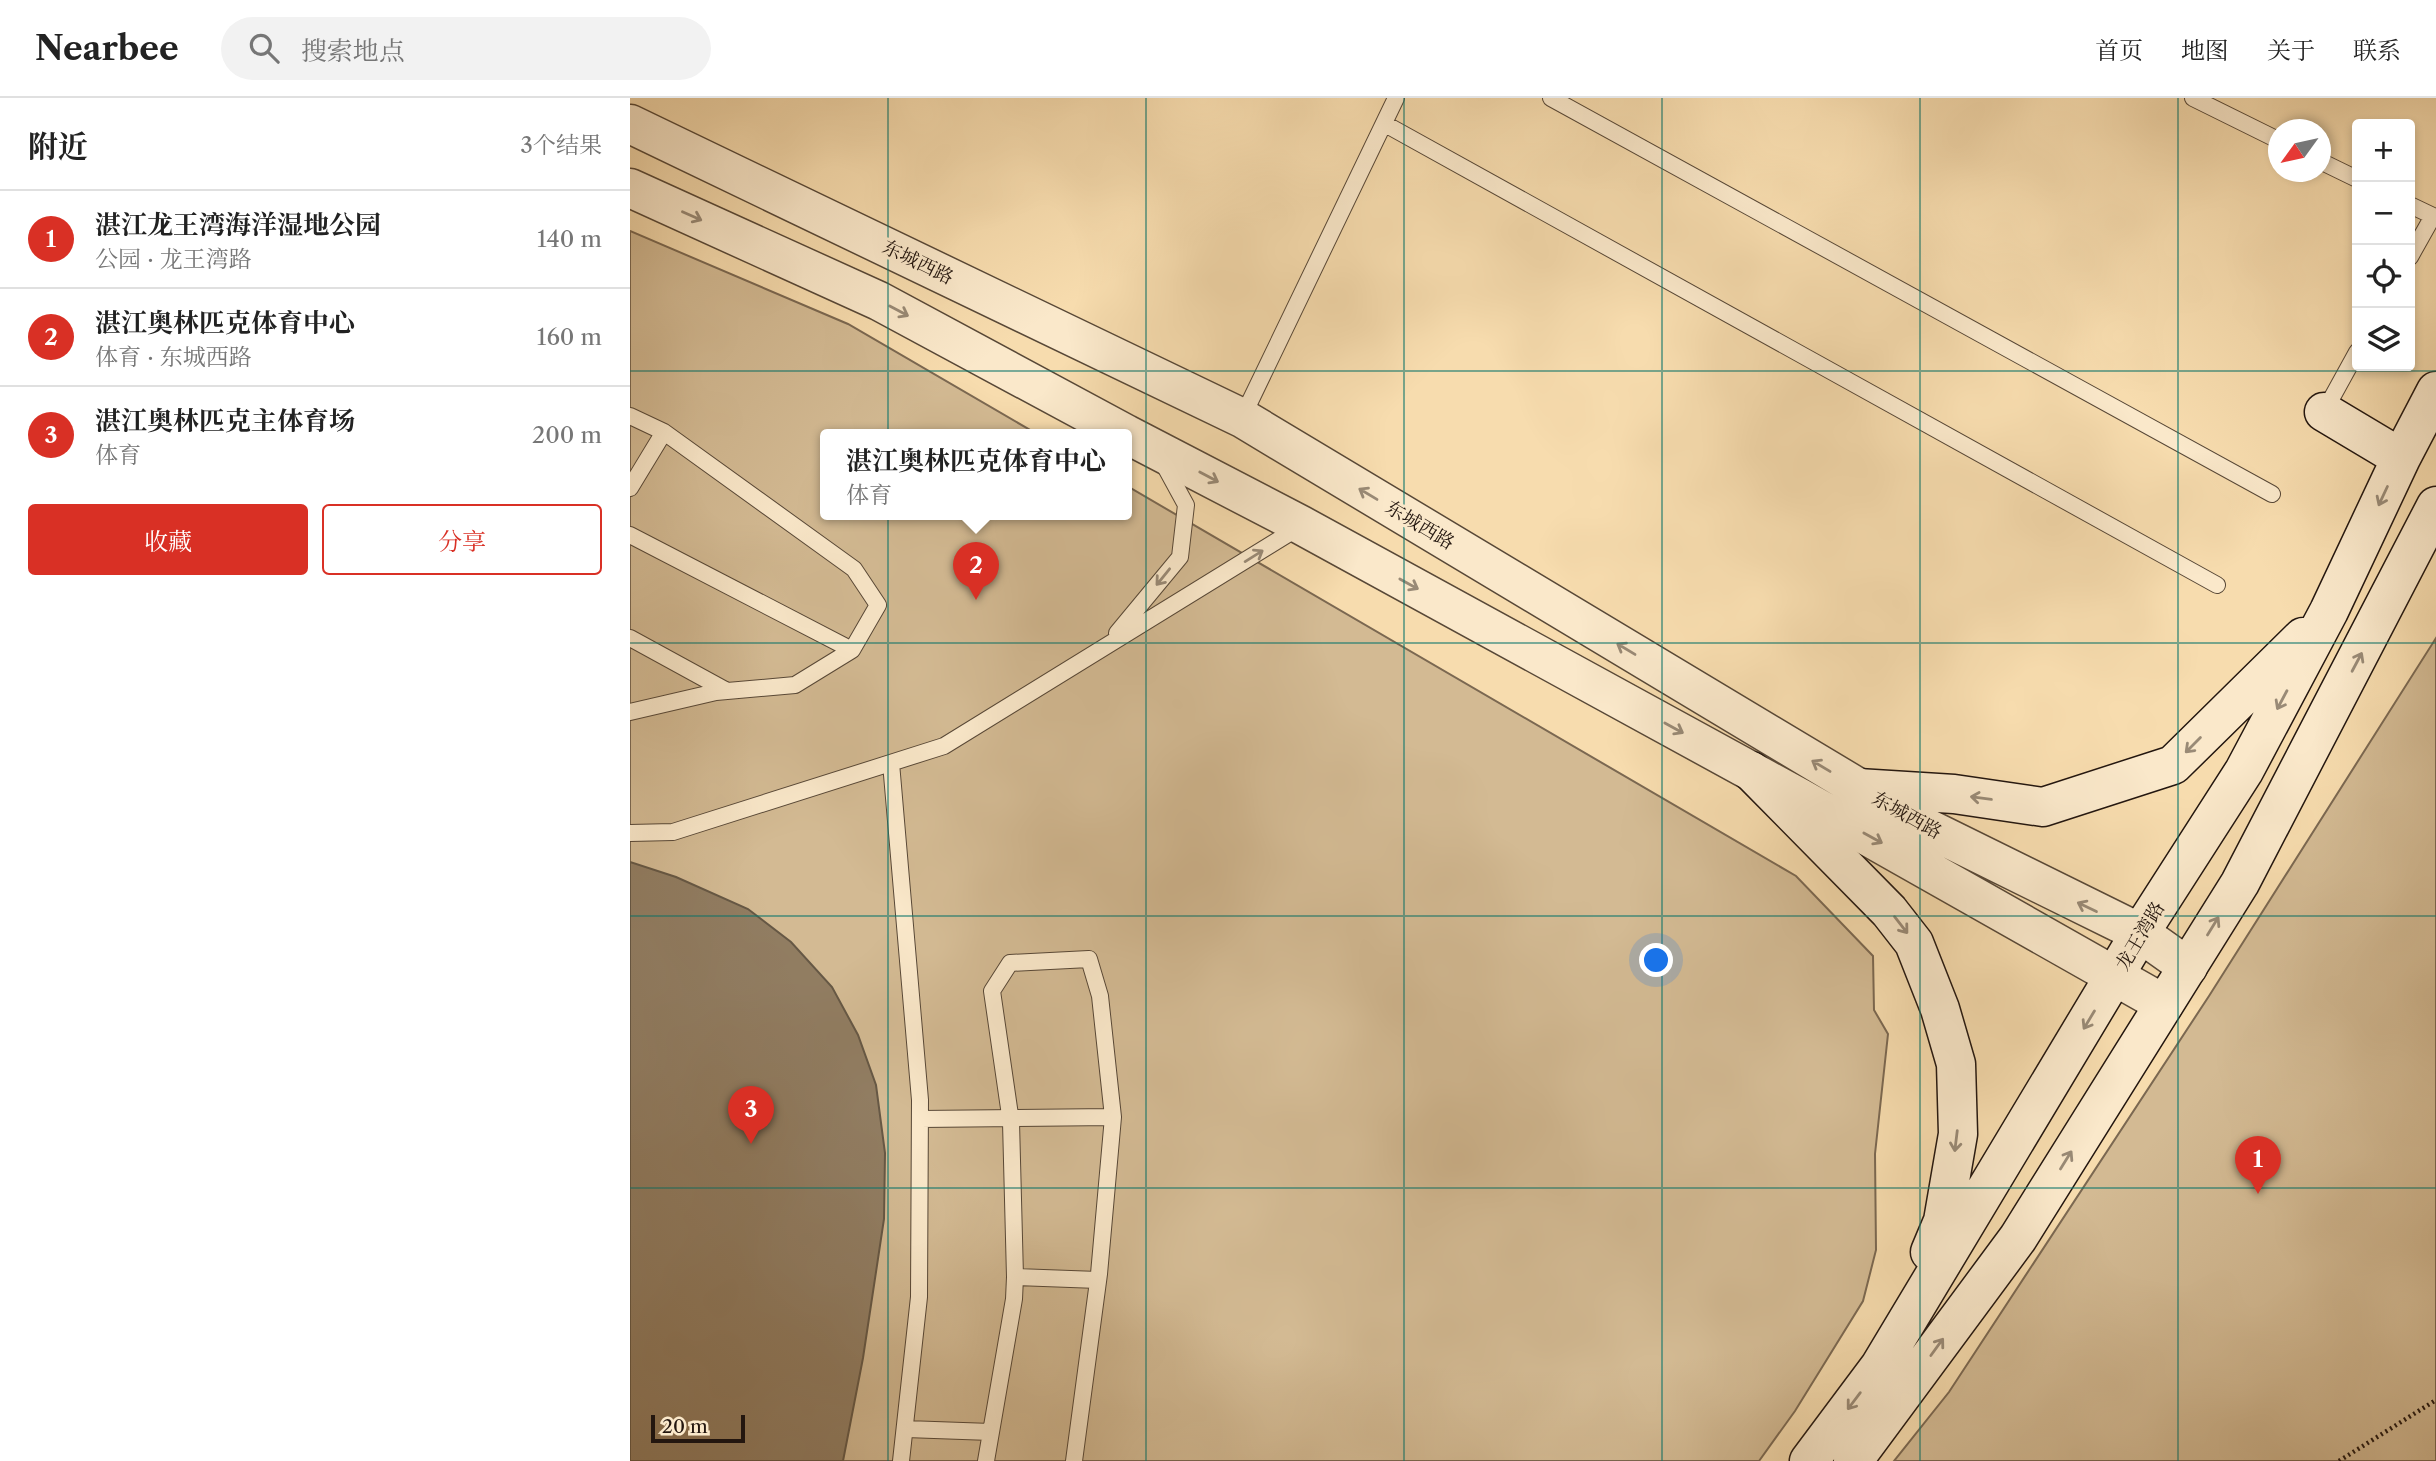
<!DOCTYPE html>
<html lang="zh">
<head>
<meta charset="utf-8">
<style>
  body { margin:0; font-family:"Libre Caslon Text","Noto Serif SC",serif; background:#f2f2f2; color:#222 }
  .controls { position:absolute; right:21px; top:21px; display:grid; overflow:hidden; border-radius:7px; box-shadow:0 4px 10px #0003 }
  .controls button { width:63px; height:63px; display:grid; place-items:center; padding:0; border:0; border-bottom:2px solid #e0e0e0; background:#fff; color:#222; font:35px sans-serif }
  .compass { position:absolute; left:1638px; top:21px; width:63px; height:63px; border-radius:50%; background:#fff; box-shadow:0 4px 10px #0003; rotate:237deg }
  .scale { position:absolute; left:21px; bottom:18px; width:94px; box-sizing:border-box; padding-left:7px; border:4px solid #23160f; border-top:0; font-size:19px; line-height:24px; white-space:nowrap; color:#23160f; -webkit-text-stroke:5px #fae8ca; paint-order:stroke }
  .you { position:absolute; left:1027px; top:863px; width:24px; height:24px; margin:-18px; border:5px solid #fff; border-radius:50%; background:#1a73e8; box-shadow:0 0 0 10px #1a73e833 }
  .badge { display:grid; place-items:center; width:46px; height:46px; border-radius:50%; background:#d93025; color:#fff; font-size:23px; font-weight:700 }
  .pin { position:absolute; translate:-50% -58px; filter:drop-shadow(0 2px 4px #0008) }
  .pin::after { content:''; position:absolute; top:37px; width:24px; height:21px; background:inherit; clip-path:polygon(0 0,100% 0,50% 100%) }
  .popup { position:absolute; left:190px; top:331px; width:312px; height:91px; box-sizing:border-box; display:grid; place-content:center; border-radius:7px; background:#fff; filter:drop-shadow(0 2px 5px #0005); font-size:23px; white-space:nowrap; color:#767676 }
  .popup b { font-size:26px; color:#222 }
  .popup::after { content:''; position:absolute; left:50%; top:100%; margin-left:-14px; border:14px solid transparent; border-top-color:#fff }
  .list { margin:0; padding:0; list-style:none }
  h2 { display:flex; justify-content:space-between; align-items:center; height:91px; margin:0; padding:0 28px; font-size:30px }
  h2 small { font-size:23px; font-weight:400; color:#767676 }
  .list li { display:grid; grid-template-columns:46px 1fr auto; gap:21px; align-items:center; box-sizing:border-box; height:98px; padding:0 28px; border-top:2px solid #e0e0e0 }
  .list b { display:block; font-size:26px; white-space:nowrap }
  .list p { margin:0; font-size:23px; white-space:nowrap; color:#767676 }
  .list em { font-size:23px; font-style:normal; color:#767676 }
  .actions { display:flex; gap:14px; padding:21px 28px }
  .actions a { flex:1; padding:16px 0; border:2px solid #d93025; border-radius:7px; text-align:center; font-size:24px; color:#d93025 }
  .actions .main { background:#d93025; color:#fff }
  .icon { flex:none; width:38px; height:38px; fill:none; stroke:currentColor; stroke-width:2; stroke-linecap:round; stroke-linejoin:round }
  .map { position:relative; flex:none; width:1806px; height:1363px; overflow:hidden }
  header { display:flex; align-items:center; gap:42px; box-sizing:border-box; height:98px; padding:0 35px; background:#fff; border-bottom:2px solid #e0e0e0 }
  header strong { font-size:33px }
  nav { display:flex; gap:38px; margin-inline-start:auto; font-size:24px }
  .search { width:490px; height:63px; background:#f2f2f2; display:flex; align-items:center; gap:18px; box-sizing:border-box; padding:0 24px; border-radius:38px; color:#767676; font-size:26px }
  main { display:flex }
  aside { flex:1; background:#fff }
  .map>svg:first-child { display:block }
  .green { fill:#d3ba93; stroke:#7b6851; stroke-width:2 }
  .building { fill:#917d62; stroke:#665845; stroke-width:2 }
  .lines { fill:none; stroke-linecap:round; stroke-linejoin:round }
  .service-casing { stroke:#584837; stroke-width:18 }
  .tertiary-casing { stroke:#584837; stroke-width:41 }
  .secondary-casing { stroke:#23160f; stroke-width:41 }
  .path { stroke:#23160f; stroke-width:4.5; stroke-dasharray:2 3.5; stroke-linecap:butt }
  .service { stroke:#fae8ca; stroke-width:16 }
  .tertiary { stroke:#fae8ca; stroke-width:38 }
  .secondary { stroke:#fae8ca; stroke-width:38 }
  .oneway { stroke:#998a76 }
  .grid { fill:none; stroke:#0f766e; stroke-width:2; stroke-opacity:0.55 }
  .labels { text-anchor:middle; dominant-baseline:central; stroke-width:6; stroke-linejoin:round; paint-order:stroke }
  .street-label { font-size:19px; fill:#23160f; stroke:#fae8ca }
</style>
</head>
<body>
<header>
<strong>Nearbee</strong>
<div class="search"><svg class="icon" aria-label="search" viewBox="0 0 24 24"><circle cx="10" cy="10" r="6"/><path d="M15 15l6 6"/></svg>搜索地点</div>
<nav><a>首页</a><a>地图</a><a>关于</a><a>联系</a></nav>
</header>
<main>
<aside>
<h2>附近<small>3个结果</small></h2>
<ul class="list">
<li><span class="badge">1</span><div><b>湛江龙王湾海洋湿地公园</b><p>公园 · 龙王湾路</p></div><em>140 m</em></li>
<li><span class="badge">2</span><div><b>湛江奥林匹克体育中心</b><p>体育 · 东城西路</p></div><em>160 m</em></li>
<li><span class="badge">3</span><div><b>湛江奥林匹克主体育场</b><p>体育</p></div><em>200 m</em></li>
</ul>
<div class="actions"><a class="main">收藏</a><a>分享</a></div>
</aside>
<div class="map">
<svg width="1806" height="1363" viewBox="0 0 1806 1363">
  <rect width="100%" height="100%" fill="#f7dcae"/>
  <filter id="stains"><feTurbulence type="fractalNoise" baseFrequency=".00286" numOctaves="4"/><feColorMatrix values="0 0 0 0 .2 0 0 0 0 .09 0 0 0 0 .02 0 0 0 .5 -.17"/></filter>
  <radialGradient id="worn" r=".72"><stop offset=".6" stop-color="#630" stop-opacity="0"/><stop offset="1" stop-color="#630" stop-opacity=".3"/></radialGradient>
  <path class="green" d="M0,133L218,226L407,336H196V416H496L497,388L1166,778L1243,858L1244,912L1258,936L1245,1056L1246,1152L1233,1203L1165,1313L1129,1363H0Z
    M1806,540V1363H1264L1319,1294L1579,898Z"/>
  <path class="building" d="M0,764L46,779L118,811L161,844L202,889L228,937L246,987L255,1055L254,1121L233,1260L213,1363H0Z"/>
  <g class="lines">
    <defs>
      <path id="service" d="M921,0L1642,396
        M1563,0L1648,42
        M755,26L1587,487
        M1690,63L1727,81
        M1780,107L1803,118L1780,159
        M1694,314L1727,254
        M0,318L34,334L224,471L248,507L222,552L165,587L86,594L0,614
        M612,320L766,0
        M0,390L34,334
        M0,437L222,552
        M487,535L550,459L556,407L532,363
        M0,540L97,593
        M261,665L290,1002L289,1199L271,1363
        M0,735L43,734L314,648L671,428
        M290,1021L483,1019
        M385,1179L468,1182
        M276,1331L361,1334
        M356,1363L384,1201L385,1179L381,1024L362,893L380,865L459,861L470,898L483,1019L469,1176L444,1363"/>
      <path id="tertiary" d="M0,26L612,320L1287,725L1510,835L1558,869
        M0,90L249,203L496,336
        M496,336L671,427L1170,700L1534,906"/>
      <path id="secondary" d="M1694,314L1771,360
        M1121,673L1259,813L1284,845L1310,911L1326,966L1328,1036L1313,1123L1300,1154
        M1228,690L1324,696L1413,709L1543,667L1673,539
        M1179,1363L1250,1268L1510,835L1614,673L1699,513L1771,360L1806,293
        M1223,1363L1388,1140L1610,785L1806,408"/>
    </defs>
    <use href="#service" class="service-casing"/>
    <use href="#tertiary" class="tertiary-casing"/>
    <use href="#secondary" class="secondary-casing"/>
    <path class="path" d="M1709,1363L1806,1302"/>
    <use href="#service" class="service"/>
    <use href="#tertiary" class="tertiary"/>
    <use href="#secondary" class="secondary"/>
  </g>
  <defs><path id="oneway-shaft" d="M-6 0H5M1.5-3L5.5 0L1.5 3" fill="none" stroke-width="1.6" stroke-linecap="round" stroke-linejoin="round" transform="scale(1.75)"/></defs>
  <g class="oneway">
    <use href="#oneway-shaft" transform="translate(62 118) rotate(24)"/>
    <use href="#oneway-shaft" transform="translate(269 213) rotate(28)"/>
    <use href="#oneway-shaft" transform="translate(579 379) rotate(28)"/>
    <use href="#oneway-shaft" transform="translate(738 396) rotate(-149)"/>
    <use href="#oneway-shaft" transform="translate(1753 398) rotate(115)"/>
    <use href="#oneway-shaft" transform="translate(624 458) rotate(-32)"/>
    <use href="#oneway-shaft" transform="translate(533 479) rotate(129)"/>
    <use href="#oneway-shaft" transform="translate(779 486) rotate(29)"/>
    <use href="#oneway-shaft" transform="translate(996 551) rotate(-149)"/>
    <use href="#oneway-shaft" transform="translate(1727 564) rotate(-62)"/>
    <use href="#oneway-shaft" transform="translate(1652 602) rotate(118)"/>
    <use href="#oneway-shaft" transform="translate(1044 630) rotate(29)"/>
    <use href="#oneway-shaft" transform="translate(1563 647) rotate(135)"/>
    <use href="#oneway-shaft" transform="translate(1191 668) rotate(-149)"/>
    <use href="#oneway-shaft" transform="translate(1351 700) rotate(-172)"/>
    <use href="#oneway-shaft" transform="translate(1243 740) rotate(29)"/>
    <use href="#oneway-shaft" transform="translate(1457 809) rotate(-154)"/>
    <use href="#oneway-shaft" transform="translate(1271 827) rotate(52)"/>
    <use href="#oneway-shaft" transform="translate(1583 828) rotate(-58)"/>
    <use href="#oneway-shaft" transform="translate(1459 922) rotate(121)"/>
    <use href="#oneway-shaft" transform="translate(1326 1043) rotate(97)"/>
    <use href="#oneway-shaft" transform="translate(1436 1062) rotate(-58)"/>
    <use href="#oneway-shaft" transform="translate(1307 1249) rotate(-54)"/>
    <use href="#oneway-shaft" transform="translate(1224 1303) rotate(127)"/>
  </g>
  <path class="grid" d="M258,0V1363M516,0V1363M774,0V1363M1032,0V1363M1290,0V1363M1548,0V1363M0,273H1806M0,545H1806M0,818H1806M0,1090H1806"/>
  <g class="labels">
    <g class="street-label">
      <text transform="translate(288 164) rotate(26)">东城西路</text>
      <text transform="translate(790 427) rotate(31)">东城西路</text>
      <text transform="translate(1277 717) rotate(29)">东城西路</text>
      <text transform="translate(1510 838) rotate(-59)">龙王湾路</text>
    </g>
  </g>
  <rect width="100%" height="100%" filter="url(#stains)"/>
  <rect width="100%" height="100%" fill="url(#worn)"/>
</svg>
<div class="controls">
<button>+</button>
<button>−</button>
<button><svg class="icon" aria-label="locate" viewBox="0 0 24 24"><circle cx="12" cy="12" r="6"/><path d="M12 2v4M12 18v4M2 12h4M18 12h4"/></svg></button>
<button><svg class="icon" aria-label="layers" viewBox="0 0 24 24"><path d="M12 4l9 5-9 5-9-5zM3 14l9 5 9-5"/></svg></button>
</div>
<svg class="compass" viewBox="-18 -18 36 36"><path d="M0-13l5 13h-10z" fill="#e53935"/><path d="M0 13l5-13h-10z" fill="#767676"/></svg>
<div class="scale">20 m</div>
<div class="you"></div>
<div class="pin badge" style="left:1628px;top:1096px">1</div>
<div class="pin badge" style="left:346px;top:502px">2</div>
<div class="popup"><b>湛江奥林匹克体育中心</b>体育</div>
<div class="pin badge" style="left:121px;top:1046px">3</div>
</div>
</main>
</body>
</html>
